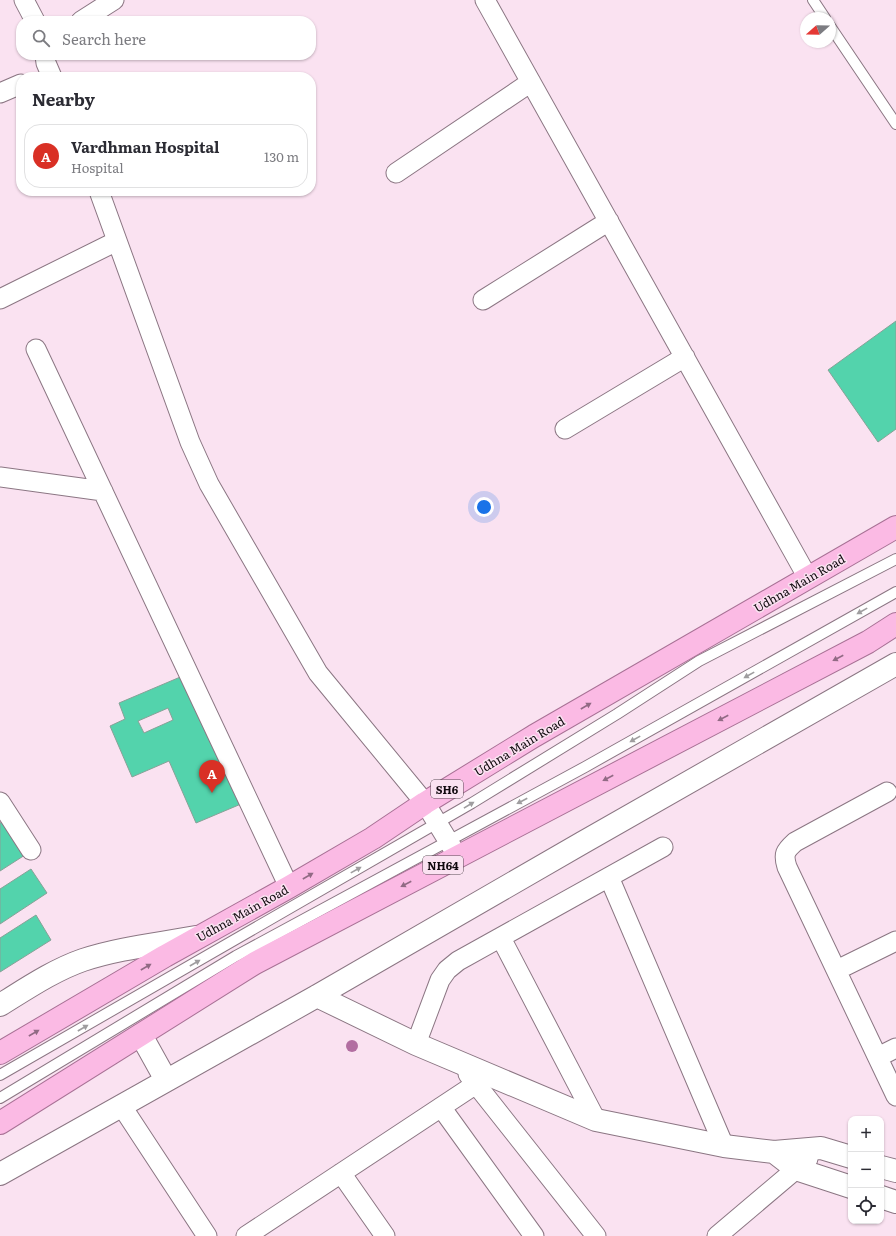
<!DOCTYPE html>
<html lang="en">
<head>
<meta charset="utf-8">
<style>
  body { margin:0; font-family:Literata,serif; background:#f2f2f3; color:#2b2b33 }
  .controls { position:absolute; right:12px; bottom:12px; display:grid; overflow:hidden; border-radius:8px; box-shadow:0 1px 3px #0004 }
  .controls button { width:36px; height:36px; display:grid; place-items:center; padding:0; border:0; border-bottom:1px solid #e1e1e2; background:#fff; color:#2b2b33; font:20px sans-serif }
  .compass { position:absolute; left:800px; top:12px; width:36px; height:36px; border-radius:50%; background:#fff; box-shadow:0 1px 3px #0004; rotate:250deg }
  .you { position:absolute; left:484px; top:507px; width:14px; height:14px; margin:-10px; border:3px solid #fff; border-radius:50%; background:#1a73e8; box-shadow:0 0 0 6px #1a73e833 }
  .badge { display:grid; place-items:center; width:26px; height:26px; border-radius:50%; background:#d93025; color:#fff; font-size:13px; font-weight:700 }
  .pin { position:absolute; translate:-50% -33px; filter:drop-shadow(0 1px 2px #0008) }
  .pin::after { content:''; position:absolute; top:21px; width:14px; height:12px; background:inherit; clip-path:polygon(0 0,100% 0,50% 100%) }
  .list { margin:0; padding:0; list-style:none }
  h2 { display:flex; justify-content:space-between; align-items:center; height:52px; margin:0; padding:0 16px; font-size:17px }
  h2 small { font-size:13px; font-weight:400; color:#7c7c81 }
  .list li { display:grid; grid-template-columns:26px 1fr auto; gap:12px; align-items:center; box-sizing:border-box; height:64px; margin:0 8px 8px; padding:0 8px; border:1px solid #e1e1e2; border-radius:16px }
  .list b { display:block; font-size:15px; white-space:nowrap }
  .list p { margin:0; font-size:13px; white-space:nowrap; color:#7c7c81 }
  .list em { font-size:13px; font-style:normal; color:#7c7c81 }
  .icon { flex:none; width:22px; height:22px; fill:none; stroke:currentColor; stroke-width:2; stroke-linecap:round; stroke-linejoin:round }
  .map { position:relative; flex:none; width:896px; height:1236px; overflow:hidden }
  .search { position:absolute; background:#fff; box-shadow:0 1px 3px #0004; left:16px; top:16px; width:300px; height:44px; display:flex; align-items:center; gap:10px; box-sizing:border-box; padding:0 14px; border-radius:16px; color:#7c7c81; font-size:15px }
  .panel { position:absolute; background:#fff; box-shadow:0 1px 3px #0004; left:16px; top:72px; width:300px; height:124px; border-radius:16px }
  .map>svg:first-child { display:block }
  .building { fill:#53d3ac; stroke:#87a197; fill-rule:evenodd }
  .lines { fill:none; stroke-linecap:round; stroke-linejoin:round }
  .service-casing { stroke:#8b7683; stroke-width:12 }
  .minor-casing { stroke:#8b7683; stroke-width:21 }
  .tertiary-casing { stroke:#8b7683; stroke-width:24 }
  .trunk-casing { stroke:#a87195; stroke-width:24 }
  .service { stroke:#fff; stroke-width:10 }
  .minor { stroke:#fff; stroke-width:19 }
  .tertiary { stroke:#fff; stroke-width:22 }
  .trunk { stroke:#fbbae4; stroke-width:22 }
  .tree { fill:#b26ea1 }
  .oneway { fill:#9f9d9f }
  .oneway2 { fill:#916a84 }
  .labels { text-anchor:middle; dominant-baseline:central; stroke-width:3; stroke-linejoin:round; paint-order:stroke }
  .shield { fill:#fae2f1; stroke:#564a52; stroke-width:1 }
  .shield-label { font-size:11px; font-weight:bold; fill:#10090e }
  .street-label { font-size:12px; fill:#10090e; stroke:#fae2f1 }
</style>
</head>
<body>
<div class="map">
<svg width="896" height="1236" viewBox="0 0 896 1236">
  <rect width="100%" height="100%" fill="#fae2f1"/>
  <path class="building" d="M896,321V429L878,442L828,370Z
    M185,675L241,804L196,823L169,761L132,777L110,726L125,719L119,703ZM168,708L173,720L144,733L138,721Z
    M4,821L25,855L0,871V823Z
    M31,869L47,893L0,924V889Z
    M36,915L51,940L0,972V938Z"/>
  <g class="lines">
    <defs>
      <path id="service" d="M813,0L825,18
        M830,26L896,124
        M0,1075L472,803L617,714L699,661L896,559
        M0,1098L236,956L585,767L896,592"/>
      <path id="minor" d="M24,0L35,21
        M485,0L808,578
        M81,21L114,0
        M45,55L46,63L52,77
        M0,93L21,84
        M396,173L531,82
        M99,191L190,442L209,484L318,673L425,803L458,857
        M0,299L117,241
        M483,300L609,221
        M36,349L289,887
        M565,429L685,357
        M0,477L103,491
        M887,792L795,842C785,851 783,854 787,867L896,1096
        M0,802L31,850
        M609,877L724,1146
        M501,938L596,1120
        M837,970L896,941
        M416,1044L440,980L447,970L458,961L663,847
        M878,1057L896,1048
        M468,1074L596,1236
        M121,1105L207,1236
        M441,1107L534,1236
        M341,1173L385,1236
        M246,1236L476,1084
        M717,1236L808,1159"/>
      <path id="tertiary" d="M317,996L416,1044L596,1120L724,1146L774,1152L821,1148L851,1157
        M0,1005C26,989 54,970 83,960C119,948 159,944 196,937
        M141,1035L166,1080
        M774,1152L796,1169L851,1187
        M881,1167L896,1171
        M0,1174L317,996L582,843L896,664
        M881,1197L896,1202"/>
      <path id="trunk" d="M0,1053L165,956L289,887L373,838L425,803L534,736L896,527
        M0,1123L255,963L868,642L896,624"/>
    </defs>
    <use href="#service" class="service-casing"/>
    <use href="#minor" class="minor-casing"/>
    <use href="#tertiary" class="tertiary-casing"/>
    <use href="#trunk" class="trunk-casing"/>
    <use href="#service" class="service"/>
    <use href="#minor" class="minor"/>
    <use href="#tertiary" class="tertiary"/>
    <use href="#trunk" class="trunk"/>
  </g>
  <circle class="tree" cx="352" cy="1046" r="6"/>
  <defs><path id="oneway-solid" d="M-6-.8H1V-3.2L6.5 0L1 3.2V.8H-6Z"/></defs>
  <g class="oneway">
    <use href="#oneway-solid" transform="translate(862 611) rotate(151)"/>
    <use href="#oneway-solid" transform="translate(749 675) rotate(151)"/>
    <use href="#oneway-solid" transform="translate(635 739) rotate(151)"/>
    <use href="#oneway-solid" transform="translate(522 801) rotate(152)"/>
    <use href="#oneway-solid" transform="translate(469 805) rotate(-31)"/>
    <use href="#oneway-solid" transform="translate(356 870) rotate(-29)"/>
    <use href="#oneway-solid" transform="translate(195 963) rotate(-30)"/>
    <use href="#oneway-solid" transform="translate(83 1028) rotate(-30)"/>
  </g>
  <g class="oneway2">
    <use href="#oneway-solid" transform="translate(838 658) rotate(152)"/>
    <use href="#oneway-solid" transform="translate(586 706) rotate(-30)"/>
    <use href="#oneway-solid" transform="translate(723 718) rotate(152)"/>
    <use href="#oneway-solid" transform="translate(608 778) rotate(152)"/>
    <use href="#oneway-solid" transform="translate(308 876) rotate(-30)"/>
    <use href="#oneway-solid" transform="translate(406 884) rotate(152)"/>
    <use href="#oneway-solid" transform="translate(146 967) rotate(-30)"/>
    <use href="#oneway-solid" transform="translate(34 1033) rotate(-30)"/>
  </g>
  <g class="labels">
    <g class="shield">
      <rect x="431" y="780" width="32" height="18" rx="3"/>
      <rect x="423" y="856" width="40" height="18" rx="3"/>
    </g>
    <g class="shield-label">
      <text x="447" y="789">SH6</text>
      <text x="443" y="865">NH64</text>
    </g>
    <g class="street-label">
      <text transform="translate(799 583) rotate(-30)">Udhna Main Road</text>
      <text transform="translate(519 746) rotate(-31)">Udhna Main Road</text>
      <text transform="translate(242 913) rotate(-29)">Udhna Main Road</text>
    </g>
  </g>
</svg>
<div class="controls">
<button>+</button>
<button>−</button>
<button><svg class="icon" aria-label="locate" viewBox="0 0 24 24"><circle cx="12" cy="12" r="6"/><path d="M12 2v4M12 18v4M2 12h4M18 12h4"/></svg></button>
</div>
<svg class="compass" viewBox="-18 -18 36 36"><path d="M0-13l5 13h-10z" fill="#e53935"/><path d="M0 13l5-13h-10z" fill="#7c7c81"/></svg>
<div class="you"></div>
<div class="pin badge" style="left:212px;top:793px">A</div>
<div class="search"><svg class="icon" aria-label="search" viewBox="0 0 24 24"><circle cx="10" cy="10" r="6"/><path d="M15 15l6 6"/></svg>Search here</div>
<section class="panel">
<h2>Nearby<small></small></h2>
<ul class="list">
<li><span class="badge">A</span><div><b>Vardhman Hospital</b><p>Hospital</p></div><em>130 m</em></li>
</ul>
</section>
</div>
</body>
</html>
